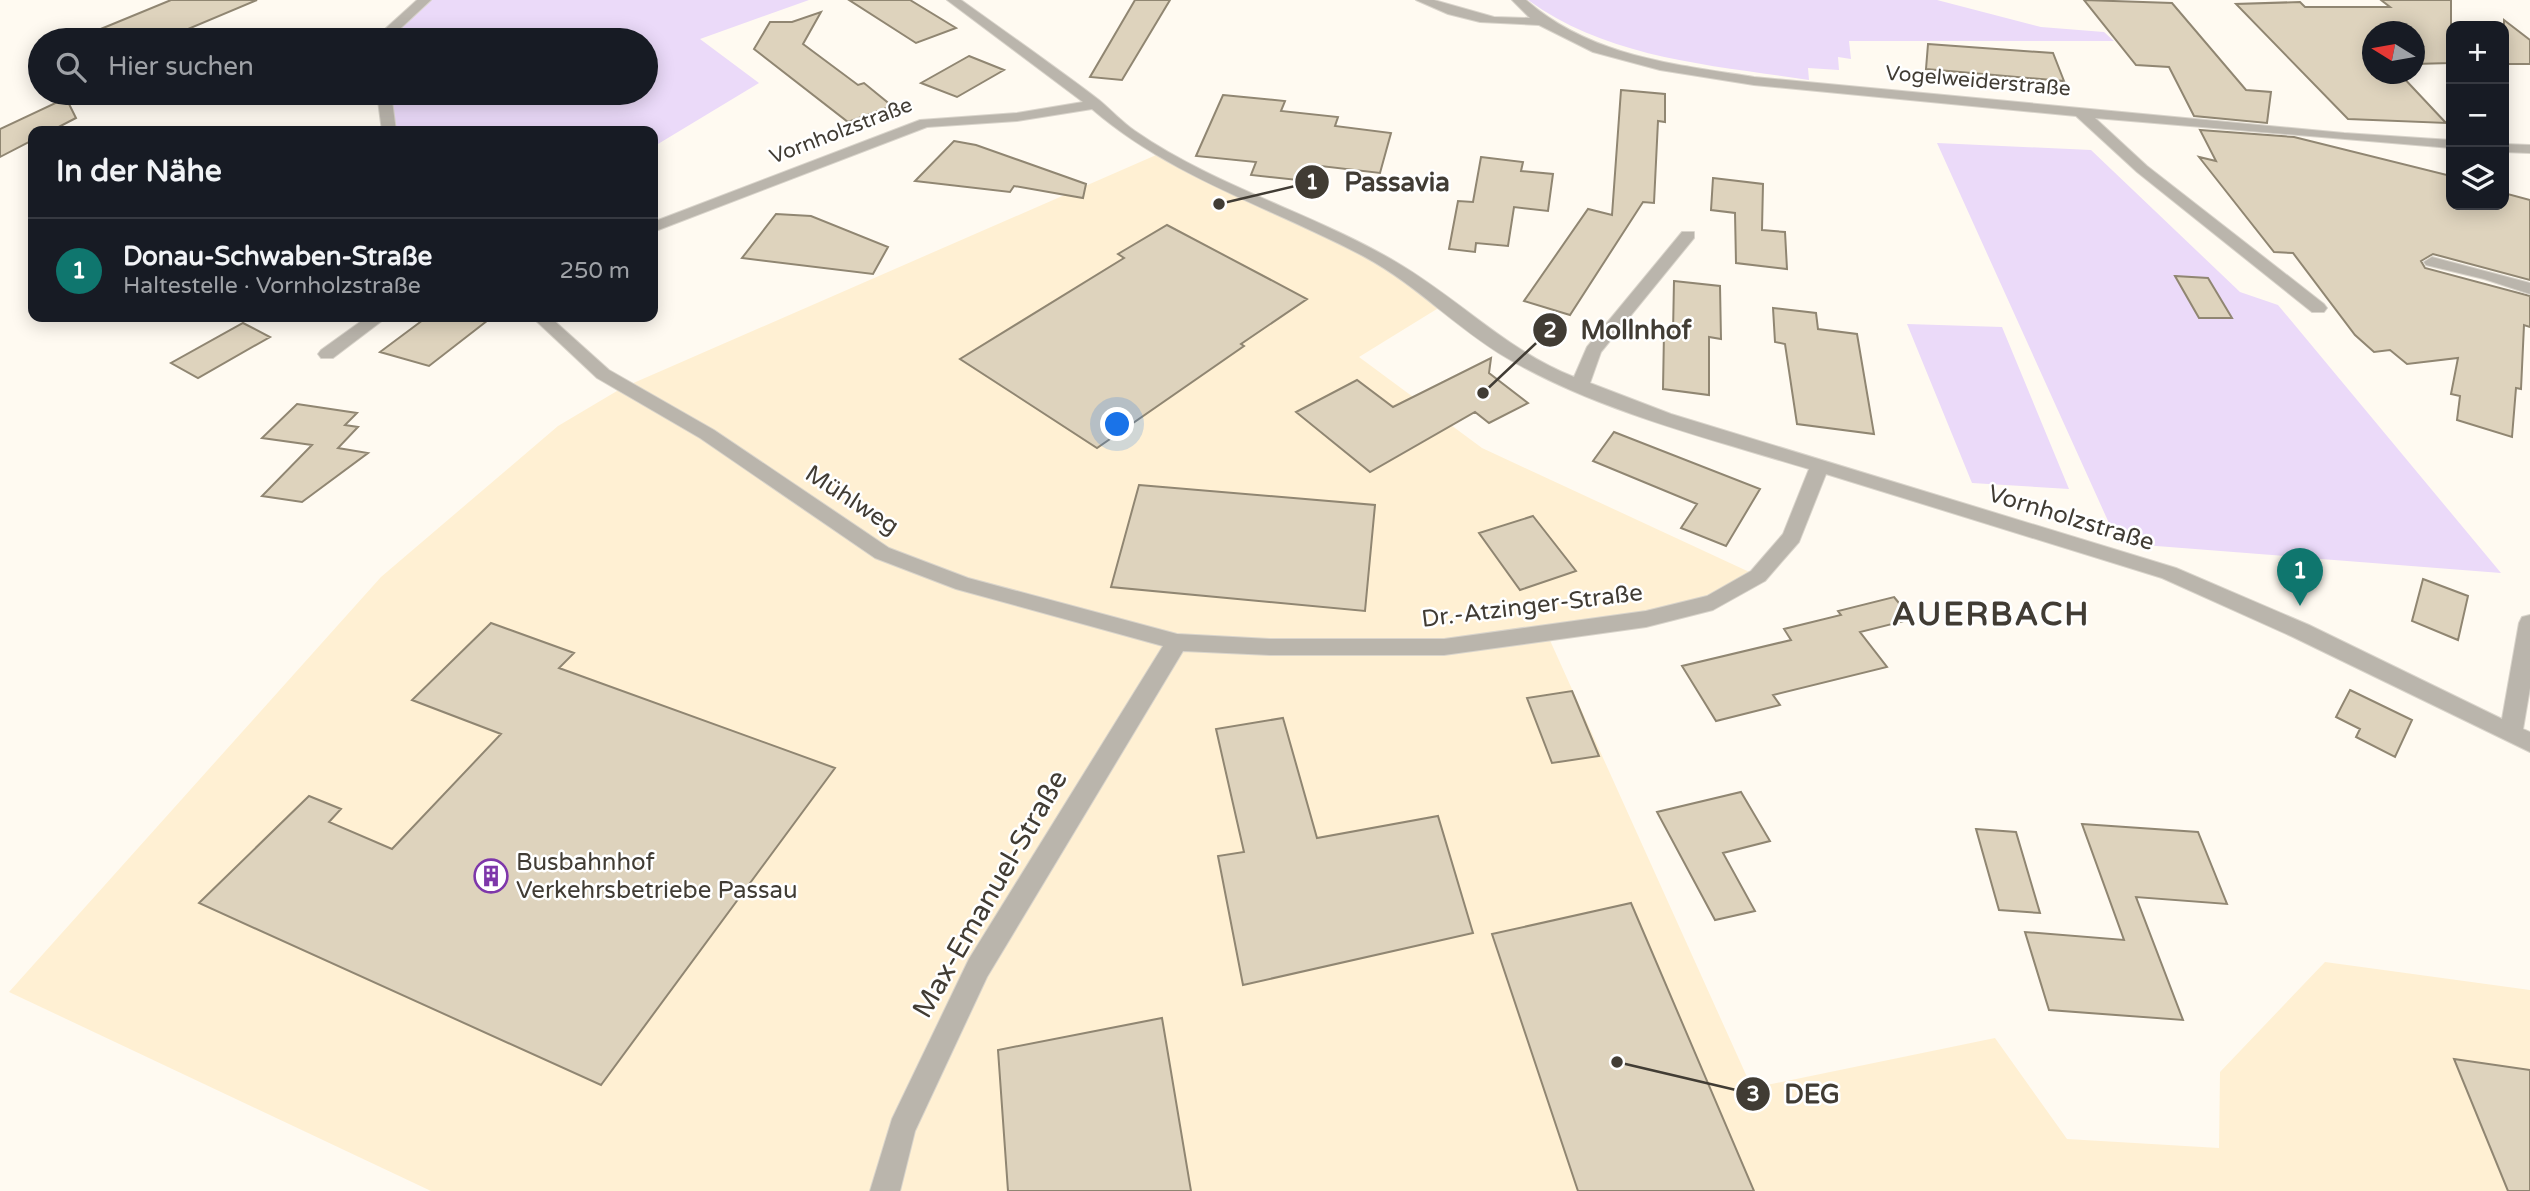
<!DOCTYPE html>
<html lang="de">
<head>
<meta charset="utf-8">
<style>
  body { margin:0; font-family:"Varela Round",sans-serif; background:#242831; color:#f1f3f6 }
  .controls { position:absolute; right:21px; top:21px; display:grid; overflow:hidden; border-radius:14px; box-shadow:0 4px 18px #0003 }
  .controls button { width:63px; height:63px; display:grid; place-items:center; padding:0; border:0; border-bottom:2px solid #363941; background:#171b24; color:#f1f3f6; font:35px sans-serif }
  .compass { position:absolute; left:2362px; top:21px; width:63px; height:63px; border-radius:50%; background:#171b24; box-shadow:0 4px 18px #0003; rotate:281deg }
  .you { position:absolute; left:1118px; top:425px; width:24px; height:24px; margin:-18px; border:5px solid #fff; border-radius:50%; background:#1a73e8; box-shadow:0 0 0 10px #1a73e833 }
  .badge { display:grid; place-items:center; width:46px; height:46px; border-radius:50%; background:#0f766e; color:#fff; font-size:23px; font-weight:700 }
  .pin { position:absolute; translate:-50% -58px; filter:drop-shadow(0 2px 4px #0008) }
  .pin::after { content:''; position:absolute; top:37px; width:24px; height:21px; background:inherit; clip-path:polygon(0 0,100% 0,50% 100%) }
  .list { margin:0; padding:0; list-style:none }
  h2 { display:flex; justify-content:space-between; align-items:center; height:91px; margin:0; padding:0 28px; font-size:30px }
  h2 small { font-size:23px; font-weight:400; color:#9ea1a6 }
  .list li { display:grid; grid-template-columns:46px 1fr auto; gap:21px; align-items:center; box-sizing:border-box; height:105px; padding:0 28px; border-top:2px solid #363941 }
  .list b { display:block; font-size:26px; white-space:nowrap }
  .list p { margin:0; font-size:23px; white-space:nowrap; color:#9ea1a6 }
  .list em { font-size:23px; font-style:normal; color:#9ea1a6 }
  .icon { flex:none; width:38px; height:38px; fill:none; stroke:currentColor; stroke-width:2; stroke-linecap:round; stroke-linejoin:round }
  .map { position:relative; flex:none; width:2530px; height:1191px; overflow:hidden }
  .search { position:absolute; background:#171b24; box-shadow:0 4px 18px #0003; left:28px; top:28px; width:630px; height:77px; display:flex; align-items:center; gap:18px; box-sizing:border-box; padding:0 24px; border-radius:38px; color:#9ea1a6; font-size:26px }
  .panel { position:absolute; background:#171b24; box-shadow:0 4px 18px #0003; left:28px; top:126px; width:630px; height:196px; border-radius:14px }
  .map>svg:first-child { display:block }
  .built { fill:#fff0d3 }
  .green { fill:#ebdaf9 }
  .building { fill:#ded3bd; stroke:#908672; stroke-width:2 }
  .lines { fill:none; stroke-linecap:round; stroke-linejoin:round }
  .minor-casing { stroke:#d9d4cb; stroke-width:2 }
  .minor { fill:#bab5ac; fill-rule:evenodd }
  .labels { text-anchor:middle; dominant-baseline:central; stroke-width:5; stroke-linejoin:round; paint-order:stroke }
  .far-street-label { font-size:21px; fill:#413c34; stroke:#fff }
  .street-label { font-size:24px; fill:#413c34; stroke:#fff }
  .poi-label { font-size:24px; fill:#413c34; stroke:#fff; text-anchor:start }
  .near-street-label { font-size:28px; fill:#413c34; stroke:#fff }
  .district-label { font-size:32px; font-weight:bold; letter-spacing:2px; fill:#413c34; stroke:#fff }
  .leader { fill:none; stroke:#413c34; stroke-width:2.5 }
  .callout-dot { fill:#413c34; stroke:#fff; stroke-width:2.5 }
  .mark-label { font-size:21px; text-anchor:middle; font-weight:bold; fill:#fff }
  .callout-label { font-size:26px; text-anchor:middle; font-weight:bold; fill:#413c34; stroke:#fff; stroke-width:5; stroke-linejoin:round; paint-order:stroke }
</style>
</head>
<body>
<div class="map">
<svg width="2530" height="1191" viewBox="0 0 2530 1191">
  <rect width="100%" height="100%" fill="#fffaf1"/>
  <path class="built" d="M1163,152L1394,266L1445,304L1359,357L1482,448L1758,576L1698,607L1548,636L1752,1088L1995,1038L2067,1139L2219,1148L2220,1072L2325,962L2530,990V1191H431L9,992L381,577L558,426L622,388Z"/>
  <path class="green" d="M424,0H809L700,39L759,83L653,147V131H388L383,93H646V40H381Z
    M1528,0H1937L2041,27L2104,32L2114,41H1849L1851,59L1838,57L1839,70L1808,68L1809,80C1712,65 1609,59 1528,0Z
    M1937,143L2091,150L2240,292L2278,305L2501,573L2118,543Z
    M1907,324L2002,327L2069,489L1972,483Z"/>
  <path class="building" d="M171,0H257L162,40H74Z
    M849,0H910L956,28L916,43Z
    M1135,0H1170L1122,80L1090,77Z
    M2084,0L2172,3L2246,90L2271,92L2267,123L2194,116L2169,67L2136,65Z
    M2381,0H2451V63L2414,64V32H2372V74H2400L2446,123L2348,119L2236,4L2300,2L2305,7H2390Z
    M821,12L803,44L858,85L864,83L892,106L848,122L754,49L770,22H792Z
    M2504,20L2530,40V64H2504Z
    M1928,44L2053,53L2064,81L1926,69Z
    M969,56L1004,70L957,97L921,83Z
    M1621,90L1665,94V122L1658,121L1654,203L1643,202L1570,315L1524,301L1588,209L1612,215Z
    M1223,95L1285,101L1281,111L1338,117L1335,126L1391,133L1380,173L1321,166L1316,182L1251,175L1256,162L1196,156Z
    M66,98L76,118L51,131H33V140L0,157V129Z
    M2200,130L2294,137L2451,176V205H2504V193L2530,200V280L2433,254L2421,261L2425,268L2530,296V327L2524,325L2521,389L2516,388L2512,437L2457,420L2460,396L2451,394L2458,358L2407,364L2390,350L2374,352L2355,335L2293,253L2274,252L2199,157L2216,161Z
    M954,141L976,145L1086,184L1083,198L1014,186L1010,192L915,181Z
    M1481,157L1523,162L1521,171L1553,174L1548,211L1514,207L1508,246L1476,243L1475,252L1449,249L1458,201L1473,202Z
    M1713,178L1763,184L1762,230L1785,232L1787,269L1736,263L1735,213L1711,210Z
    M776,214L811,216L888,247L873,274L742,258Z
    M1167,225L1307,299L1241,344L1244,346L1097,448L960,359L1124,258L1118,254Z
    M2175,276L2208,278L2232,318H2199Z
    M1674,281L1720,286L1721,339L1709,337V395L1663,389L1664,332L1673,333Z
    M1773,308L1816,313L1818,329L1857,334L1874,434L1797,424L1785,344L1775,342Z
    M427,317H492L429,366L380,352Z
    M243,323L270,337L198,378L171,363Z
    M1491,358L1489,373L1528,403L1489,423L1475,412L1370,472L1296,412L1357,380L1393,407Z
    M297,404L357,413L345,425L358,427L338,448L368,453L302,502L262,496L312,445L262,438Z
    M1614,432L1760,489L1726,546L1681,528L1697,504L1593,461Z
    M1139,485L1375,505L1365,611L1111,587Z
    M1533,516L1576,571L1520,590L1479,533Z
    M2423,579L2468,596L2458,640L2412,621Z
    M1894,597L1912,619L1860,632L1887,667L1773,695L1780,705L1716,721L1682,666L1791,640L1784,629L1841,615L1838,611Z
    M491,623L574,653L559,668L835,768L601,1085L199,903L309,796L341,809L329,822L392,849L501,734L412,700Z
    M2350,690L2412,720L2395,757L2356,737L2360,729L2336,717Z
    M1572,691L1599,756L1552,763L1527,698Z
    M1283,718L1317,838L1438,816L1473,933L1243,985L1218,856L1244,852L1216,729Z
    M1741,792L1770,841L1723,853L1755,911L1715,920L1657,812Z
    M2082,824L2198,832L2227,904L2136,897L2183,1020L2049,1010L2025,932L2124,940Z
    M1976,829L2016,832L2040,913L1999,910Z
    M1631,903L1754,1191H1578L1492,934Z
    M1162,1018L1191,1191H1008L998,1050Z
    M2454,1059L2530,1070V1191H2508Z"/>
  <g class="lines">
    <defs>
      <path id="minor" d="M417,0H431L388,40H373Z
        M947,0H961C1007,33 1054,66 1099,100C1111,110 1122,122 1135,131C1216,187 1313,213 1396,262C1458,298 1507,351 1574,377L1587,347L1682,232H1694V238L1601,352L1590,383L1671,414L2176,568L2309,625L2502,719L2519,623L2522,617L2530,615V688L2523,729L2530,732V752L2293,637L2162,578L1826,474L1799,542L1765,581L1713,610L1646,627L1444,655H1270L1183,651L987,977L915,1131L900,1191H870L892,1119L969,959L1163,646L956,589L875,558L700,438L597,378L532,317H550L609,370L714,430L889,548L968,578L1177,634L1270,639H1444L1646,611L1707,596L1751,571L1783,534L1809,469C1710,439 1595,410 1507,358C1457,329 1417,285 1365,257C1273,208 1172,178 1092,109L1017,121L927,127L653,232V222L920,120L1017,113L1083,102Z
        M1416,0H1434L1494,17L1530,18L1512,0H1526C1590,56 1672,64 1754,77L2344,133L2451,140V148L2095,118L2147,166L2324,304L2327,308L2324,312H2312L2137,172L2076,116L1754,85L1660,70L1593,52L1539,25L1480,22L1448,14Z
        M377,93H391L396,131H382Z
        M2504,144L2530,145V153L2504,152Z
        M2432,257L2530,283V294L2484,279L2426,265L2424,262Z
        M367,317H387L333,358H321L318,354L321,350Z"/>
    </defs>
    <use href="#minor" class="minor-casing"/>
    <use href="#minor" class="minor"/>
  </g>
  <defs>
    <symbol id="building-ring" viewBox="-11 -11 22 22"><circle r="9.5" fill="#fff" stroke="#7e37aa" stroke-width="1.5"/><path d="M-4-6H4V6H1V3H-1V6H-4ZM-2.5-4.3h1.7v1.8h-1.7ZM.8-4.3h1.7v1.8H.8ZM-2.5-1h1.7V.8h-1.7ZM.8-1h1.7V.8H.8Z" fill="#7e37aa"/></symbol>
  </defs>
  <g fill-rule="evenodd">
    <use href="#building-ring" x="472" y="857" width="38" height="38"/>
  </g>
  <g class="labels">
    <g class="far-street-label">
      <text transform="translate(1978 81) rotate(5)">Vogelweiderstraße</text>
      <text transform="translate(841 131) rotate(-21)">Vornholzstraße</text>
    </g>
    <g class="street-label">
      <text transform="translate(852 500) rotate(33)">Mühlweg</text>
      <text transform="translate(2071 518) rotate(17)">Vornholzstraße</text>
      <text transform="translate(1532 606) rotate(-7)">Dr.-Atzinger-Straße</text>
    </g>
    <g class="poi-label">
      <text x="516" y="862">Busbahnhof<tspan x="516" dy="28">Verkehrsbetriebe Passau</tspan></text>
    </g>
    <g class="near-street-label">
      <text transform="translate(990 894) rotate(-60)">Max-Emanuel-Straße</text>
    </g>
    <g class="district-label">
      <text x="1991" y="615">AUERBACH</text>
    </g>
  </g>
  <path class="leader" d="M1219 204L1312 182M1483 393L1550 330M1617 1062L1753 1094"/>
  <g class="callout-dot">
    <circle cx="1219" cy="204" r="7"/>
    <circle cx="1483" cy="393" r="7"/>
    <circle cx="1617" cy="1062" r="7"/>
    <circle cx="1312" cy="182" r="18"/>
    <circle cx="1550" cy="330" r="18"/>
    <circle cx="1753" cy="1094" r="18"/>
  </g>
  <g class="mark-label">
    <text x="1312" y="189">1</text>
    <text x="1550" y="337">2</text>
    <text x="1753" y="1101">3</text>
  </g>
  <g class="callout-label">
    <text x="1397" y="191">Passavia</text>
    <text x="1636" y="339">Mollnhof</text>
    <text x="1812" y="1103">DEG</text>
  </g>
</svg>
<div class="controls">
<button>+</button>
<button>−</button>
<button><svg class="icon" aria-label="layers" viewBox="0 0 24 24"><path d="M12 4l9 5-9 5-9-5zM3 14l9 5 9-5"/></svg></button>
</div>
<svg class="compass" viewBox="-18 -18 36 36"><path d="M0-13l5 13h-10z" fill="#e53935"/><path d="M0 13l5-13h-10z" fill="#9ea1a6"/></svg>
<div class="you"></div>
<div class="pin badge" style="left:2300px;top:606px">1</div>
<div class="search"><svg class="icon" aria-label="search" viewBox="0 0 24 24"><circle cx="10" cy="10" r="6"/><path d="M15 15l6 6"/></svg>Hier suchen</div>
<section class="panel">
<h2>In der Nähe<small></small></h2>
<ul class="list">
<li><span class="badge">1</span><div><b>Donau-Schwaben-Straße</b><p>Haltestelle · Vornholzstraße</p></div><em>250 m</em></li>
</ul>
</section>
</div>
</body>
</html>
